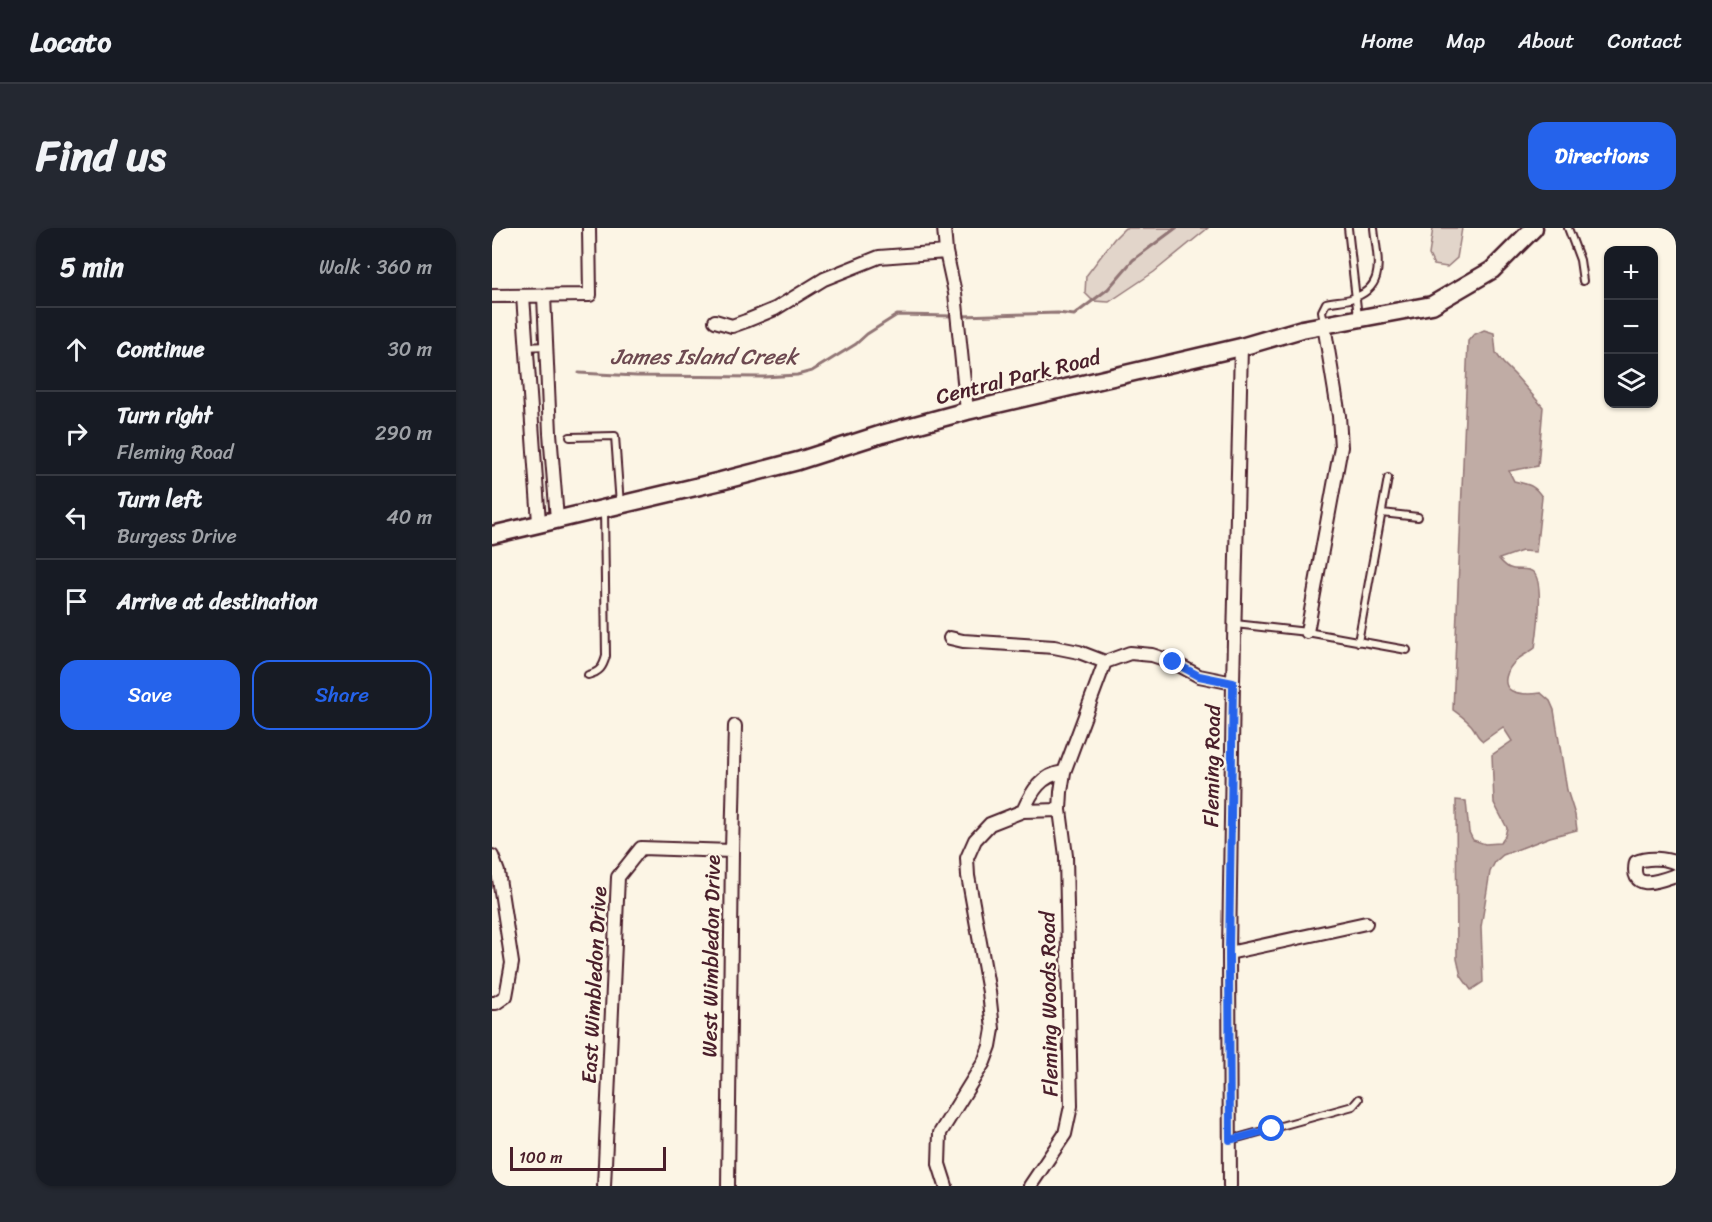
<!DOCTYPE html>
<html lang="en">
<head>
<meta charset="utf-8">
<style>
  body { margin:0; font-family:Sriracha,sans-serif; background:#242831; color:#f1f3f6 }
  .controls { position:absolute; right:18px; top:18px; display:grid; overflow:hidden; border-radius:12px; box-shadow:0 2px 4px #0004 }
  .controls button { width:54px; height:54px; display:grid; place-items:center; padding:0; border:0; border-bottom:2px solid #363941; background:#171b24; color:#f1f3f6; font:30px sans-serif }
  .scale { position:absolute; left:18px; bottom:15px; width:156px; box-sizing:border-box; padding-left:6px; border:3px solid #4a1f2b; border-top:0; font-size:16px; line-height:21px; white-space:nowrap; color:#4a1f2b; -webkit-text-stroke:4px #fcf5e5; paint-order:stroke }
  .stop { position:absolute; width:18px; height:18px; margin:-14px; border:4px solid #2563eb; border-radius:50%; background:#fff }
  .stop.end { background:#2563eb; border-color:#fff; box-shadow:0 2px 6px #0008 }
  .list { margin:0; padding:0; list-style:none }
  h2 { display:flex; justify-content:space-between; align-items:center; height:78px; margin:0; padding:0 24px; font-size:26px }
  h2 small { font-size:20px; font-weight:400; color:#9ea1a6 }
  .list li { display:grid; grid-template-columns:39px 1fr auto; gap:18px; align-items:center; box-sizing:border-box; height:84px; padding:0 24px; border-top:2px solid #363941 }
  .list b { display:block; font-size:22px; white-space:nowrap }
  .list p { margin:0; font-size:20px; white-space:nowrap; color:#9ea1a6 }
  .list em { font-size:20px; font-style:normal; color:#9ea1a6 }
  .actions { display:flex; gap:12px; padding:18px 24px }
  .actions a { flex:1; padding:14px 0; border:2px solid #2563eb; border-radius:18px; text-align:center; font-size:21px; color:#2563eb }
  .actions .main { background:#2563eb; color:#fff }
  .icon { flex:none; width:33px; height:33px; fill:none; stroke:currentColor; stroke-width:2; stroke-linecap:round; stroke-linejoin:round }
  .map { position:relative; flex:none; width:1184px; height:958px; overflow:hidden; border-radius:18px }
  header { display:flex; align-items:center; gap:36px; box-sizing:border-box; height:84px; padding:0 30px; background:#171b24; border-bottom:2px solid #363941 }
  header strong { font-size:28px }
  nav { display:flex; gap:33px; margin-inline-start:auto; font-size:21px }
  .intro { display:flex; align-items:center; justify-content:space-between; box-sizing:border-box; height:144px; padding:0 36px }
  h1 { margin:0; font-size:42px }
  .button { padding:15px 27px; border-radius:18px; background:#2563eb; color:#fff; font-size:21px; font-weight:700 }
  main { display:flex; gap:36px; padding:0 36px }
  aside { flex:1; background:#171b24; border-radius:18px; box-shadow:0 2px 4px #0004 }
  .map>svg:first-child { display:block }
  .green { fill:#e2d5ca; stroke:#967a7a; stroke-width:1.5 }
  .water { fill:#c0aca5; stroke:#917474; stroke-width:1.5 }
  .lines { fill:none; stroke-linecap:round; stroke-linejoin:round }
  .stream { stroke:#917474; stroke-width:3 }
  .lane-casing { stroke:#4a1f2b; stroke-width:10 }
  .street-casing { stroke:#4a1f2b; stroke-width:16 }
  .secondary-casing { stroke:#4a1f2b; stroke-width:21 }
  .lane { stroke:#fcf5e5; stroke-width:6 }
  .street { stroke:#fcf5e5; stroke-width:12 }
  .secondary { stroke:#fcf5e5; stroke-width:16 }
  .route { stroke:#2563eb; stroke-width:8 }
  .labels { text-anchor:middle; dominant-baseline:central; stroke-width:5; stroke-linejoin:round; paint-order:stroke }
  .street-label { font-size:21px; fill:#4a1f2b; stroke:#fcf5e5 }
  .water-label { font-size:22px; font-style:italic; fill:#6d4950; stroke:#fcf5e5 }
</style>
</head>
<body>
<header>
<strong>Locato</strong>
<nav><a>Home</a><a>Map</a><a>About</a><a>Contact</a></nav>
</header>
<div class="intro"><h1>Find us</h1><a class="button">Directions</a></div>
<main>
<aside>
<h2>5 min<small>Walk · 360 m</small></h2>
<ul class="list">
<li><svg class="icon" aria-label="ahead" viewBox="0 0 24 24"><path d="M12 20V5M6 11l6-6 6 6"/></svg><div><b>Continue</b></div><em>30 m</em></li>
<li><svg class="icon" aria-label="right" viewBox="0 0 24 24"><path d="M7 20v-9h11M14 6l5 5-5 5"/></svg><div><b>Turn right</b><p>Fleming Road</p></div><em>290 m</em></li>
<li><svg class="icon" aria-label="left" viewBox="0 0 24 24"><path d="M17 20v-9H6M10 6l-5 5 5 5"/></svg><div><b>Turn left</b><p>Burgess Drive</p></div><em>40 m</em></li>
<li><svg class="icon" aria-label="arrive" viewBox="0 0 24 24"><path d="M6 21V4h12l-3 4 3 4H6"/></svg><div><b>Arrive at destination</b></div></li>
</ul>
<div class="actions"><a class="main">Save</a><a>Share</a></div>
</aside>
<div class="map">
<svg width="1184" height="958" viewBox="0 0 1184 958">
  <rect width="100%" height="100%" fill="#fcf5e5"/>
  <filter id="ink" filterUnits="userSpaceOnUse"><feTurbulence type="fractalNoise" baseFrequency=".0167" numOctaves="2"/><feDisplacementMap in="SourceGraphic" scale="12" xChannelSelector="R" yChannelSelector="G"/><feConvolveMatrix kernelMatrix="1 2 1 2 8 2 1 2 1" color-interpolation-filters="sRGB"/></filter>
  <g filter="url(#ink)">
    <path class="green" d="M633,0H716L662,44L617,74L601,73L593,65L594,48L622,11Z
      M941,0H970L965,30L955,39L942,37L937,27Z"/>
    <path class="water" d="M992,102L1002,105L1004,125L1011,135L1023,147L1051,179L1046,238L1017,243L1022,253C1036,257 1042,256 1050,269L1044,324L1030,323L1007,331C1010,334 1014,339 1018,340C1024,343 1036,339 1041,344C1053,354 1045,406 1043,420C1037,425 1028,428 1023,434C1016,440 1008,457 1020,463C1028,467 1041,466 1049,465L1058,473L1062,482L1075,562L1083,587L1085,602L1058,609L1011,627L1003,634L998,644L989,699L991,754L979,762L969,748L965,731L964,572L974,573L977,604L981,612L993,616L1008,615L1013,608L1015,600L1002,575L1000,527L1020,513L1011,499L991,513C986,509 985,507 982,501C977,493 968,487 961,482L976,113L981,107Z"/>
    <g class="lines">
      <path class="stream" d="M470,88L566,85L582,87L616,61L641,32L684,0
        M87,145L144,148L272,149L305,147L320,143L364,116L375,106L405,87L463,88"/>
      <defs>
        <path id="lane" d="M856,0L866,89
          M1076,0L1088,32L1091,53
          M832,95L830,83L834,75C842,73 850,73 858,71C896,60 885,31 882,0
          M34,119L54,118
          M78,209L123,208L128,277
          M890,285L926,289
          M743,396L815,404L915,422
          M866,414L896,250
          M96,447C108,444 111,439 114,428L112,281
          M738,912L861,878L867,871"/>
        <path id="street" d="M452,0L454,24L463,65L475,183
          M0,68L98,67L97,0
          M31,68L47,294
          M52,68L58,205L65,291
          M223,93L240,98L254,93L283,81L332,51L387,29L454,24
          M815,404L849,219L847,188L832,97
          M458,410L471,413L562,419L587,424L613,434L638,425L660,427L681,434L707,448L741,455
          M531,583C540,563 549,547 572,544
          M0,628L6,644L20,735L14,768L4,775H0
          M1184,635C1173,630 1155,629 1144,634C1137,666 1169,652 1184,647
          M737,725L874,695
          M112,958L126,649L149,620L240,623
          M236,958L240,623L243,498
          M454,958L447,936L448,905L492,834L498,818L501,801L497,764L476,648L475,630L483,612L498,596L531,583L568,582
          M538,958L573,906L579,878L574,628L568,582L569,564L572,544L613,434
          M738,958L737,725L741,455L749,119"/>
        <path id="secondary" d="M0,307L229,253L306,233L390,206L475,183L749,119L810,101L940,77L1000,42L1042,0"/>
      </defs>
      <use href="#lane" class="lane-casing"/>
      <use href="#street" class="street-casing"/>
      <use href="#secondary" class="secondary-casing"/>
      <use href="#lane" class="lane"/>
      <use href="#street" class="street"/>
      <use href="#secondary" class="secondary"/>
    </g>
  </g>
  <g class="lines" filter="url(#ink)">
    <path class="route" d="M681,434L707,448L741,455L737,725L738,912L780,901"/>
  </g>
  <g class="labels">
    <g class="street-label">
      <text transform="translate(526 149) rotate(-14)">Central Park Road</text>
      <text transform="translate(720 538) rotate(-89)">Fleming Road</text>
      <text transform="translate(219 728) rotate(-89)">West Wimbledon Drive</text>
      <text transform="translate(102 757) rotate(-87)">East Wimbledon Drive</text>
      <text transform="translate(557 776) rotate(-91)">Fleming Woods Road</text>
    </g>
    <g class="water-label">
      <text x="212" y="128">James Island Creek</text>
    </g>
  </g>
</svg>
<div class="controls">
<button>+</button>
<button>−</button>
<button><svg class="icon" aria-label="layers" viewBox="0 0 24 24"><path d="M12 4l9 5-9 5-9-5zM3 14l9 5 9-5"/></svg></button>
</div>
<div class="scale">100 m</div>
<div class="stop" style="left:780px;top:901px"></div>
<div class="stop end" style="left:681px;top:434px"></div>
</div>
</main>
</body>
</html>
